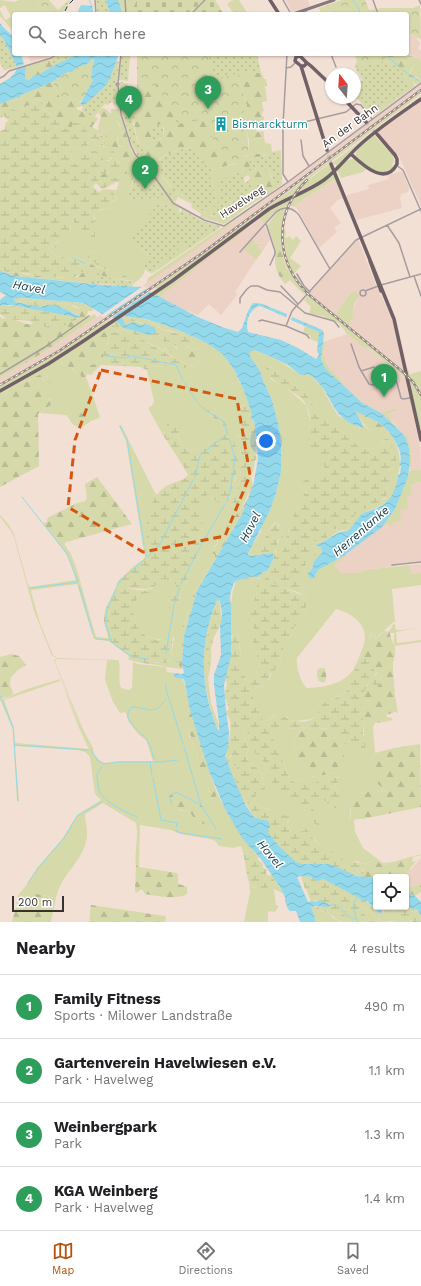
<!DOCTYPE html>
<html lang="en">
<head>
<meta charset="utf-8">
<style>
  body { margin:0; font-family:"Work Sans",sans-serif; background:#f2f2f2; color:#202124 }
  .controls { position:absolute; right:12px; bottom:12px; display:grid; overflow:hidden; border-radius:4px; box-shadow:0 1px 3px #0004 }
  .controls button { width:36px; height:36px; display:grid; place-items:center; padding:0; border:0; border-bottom:1px solid #e0e0e0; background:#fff; color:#202124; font:20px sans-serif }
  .compass { position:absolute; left:325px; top:68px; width:36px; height:36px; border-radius:50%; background:#fff; box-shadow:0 1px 3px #0004; rotate:343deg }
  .scale { position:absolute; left:12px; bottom:10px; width:52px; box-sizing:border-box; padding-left:4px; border:2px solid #38312d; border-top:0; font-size:11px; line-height:14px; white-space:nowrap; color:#38312d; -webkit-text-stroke:3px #fff; paint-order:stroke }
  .you { position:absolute; left:266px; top:441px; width:14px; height:14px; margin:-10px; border:3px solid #fff; border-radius:50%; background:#1a73e8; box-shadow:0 0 0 6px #1a73e833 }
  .badge { display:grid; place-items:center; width:26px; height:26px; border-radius:50%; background:#b45309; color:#fff; font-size:13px; font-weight:700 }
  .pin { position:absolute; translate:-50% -33px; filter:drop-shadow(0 1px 2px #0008) }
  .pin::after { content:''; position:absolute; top:21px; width:14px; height:12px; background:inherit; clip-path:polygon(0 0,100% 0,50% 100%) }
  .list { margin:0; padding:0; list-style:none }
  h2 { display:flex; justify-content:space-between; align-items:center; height:52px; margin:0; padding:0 16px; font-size:17px }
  h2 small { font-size:13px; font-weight:400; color:#757577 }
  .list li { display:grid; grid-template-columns:26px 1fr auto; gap:12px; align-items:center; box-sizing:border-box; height:64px; padding:0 16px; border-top:1px solid #e0e0e0 }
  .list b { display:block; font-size:15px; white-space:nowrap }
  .list p { margin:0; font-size:13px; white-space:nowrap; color:#757577 }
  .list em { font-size:13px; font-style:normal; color:#757577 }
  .icon { flex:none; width:22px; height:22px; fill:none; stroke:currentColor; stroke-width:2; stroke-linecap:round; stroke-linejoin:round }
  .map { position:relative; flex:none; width:421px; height:922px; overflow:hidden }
  .search { position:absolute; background:#fff; box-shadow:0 1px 3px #0004; left:12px; right:12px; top:12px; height:44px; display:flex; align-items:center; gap:10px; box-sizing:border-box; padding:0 14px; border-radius:4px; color:#757577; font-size:15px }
  .sheet { height:308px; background:#fff }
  nav { display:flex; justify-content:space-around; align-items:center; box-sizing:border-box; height:56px; border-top:1px solid #e0e0e0; background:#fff; font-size:11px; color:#757577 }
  nav a { display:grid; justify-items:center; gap:2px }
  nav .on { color:#b45309 }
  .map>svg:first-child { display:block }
  .built { fill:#ecd2c4 }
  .grass { fill:#d6d9aa; fill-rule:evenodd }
  .forest { fill:url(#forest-firs); fill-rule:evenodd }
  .wetland { fill:url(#wetland-marsh); fill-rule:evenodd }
  .cemetery { fill:url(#cemetery-stones) }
  .park { fill:url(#park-crowns) }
  .garden { fill:url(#garden-dots) }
  .water { fill:url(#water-waves); fill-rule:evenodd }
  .pier { fill:#f3e0d5 }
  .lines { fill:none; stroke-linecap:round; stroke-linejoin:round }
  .stream { stroke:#93d9eb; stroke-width:1 }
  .ferry { stroke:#163740; stroke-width:1; stroke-dasharray:5 4; stroke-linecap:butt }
  .primary-tunnel { stroke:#cebdb3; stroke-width:3.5; stroke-dasharray:3.5 2; stroke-linecap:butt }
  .street { stroke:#a59ca0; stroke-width:1.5 }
  .secondary { stroke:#867a7f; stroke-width:3 }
  .primary { stroke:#706167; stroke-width:3.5 }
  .rail-casing { stroke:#978a82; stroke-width:2.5 }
  .rail { stroke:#fff; stroke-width:1; stroke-dasharray:3; stroke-linecap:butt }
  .marked { fill:none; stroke:#d6550f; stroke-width:3; stroke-dasharray:8 5; stroke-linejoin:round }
  .labels { text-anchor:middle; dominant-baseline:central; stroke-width:3; stroke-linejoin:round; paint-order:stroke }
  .culture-label { font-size:11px; fill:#0d838f; stroke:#fff; text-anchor:start }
  .street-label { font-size:11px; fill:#38312d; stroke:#fff }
  .water-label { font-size:12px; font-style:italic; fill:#163740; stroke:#fff }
</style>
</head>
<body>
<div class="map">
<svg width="421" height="922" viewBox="0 0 421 922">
  <defs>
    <pattern id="forest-firs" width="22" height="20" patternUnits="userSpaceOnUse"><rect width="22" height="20" fill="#d6d9aa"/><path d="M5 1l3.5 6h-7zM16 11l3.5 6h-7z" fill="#b8bb93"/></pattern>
    <pattern id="wetland-marsh" width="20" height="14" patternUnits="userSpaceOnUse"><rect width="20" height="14" fill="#d6d9aa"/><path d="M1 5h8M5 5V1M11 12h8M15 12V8" fill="none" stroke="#b8bb93"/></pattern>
    <pattern id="cemetery-stones" width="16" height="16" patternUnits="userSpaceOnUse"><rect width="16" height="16" fill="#d6d9aa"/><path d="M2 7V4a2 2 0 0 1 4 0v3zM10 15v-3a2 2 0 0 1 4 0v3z" fill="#b8bb93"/></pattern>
    <pattern id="park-crowns" width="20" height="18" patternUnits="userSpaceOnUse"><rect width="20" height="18" fill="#d6d9aa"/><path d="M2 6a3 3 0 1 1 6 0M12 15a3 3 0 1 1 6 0" fill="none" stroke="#b8bb93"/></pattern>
    <pattern id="garden-dots" width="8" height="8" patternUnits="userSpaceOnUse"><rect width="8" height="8" fill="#d6d9aa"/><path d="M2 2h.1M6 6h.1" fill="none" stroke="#b8bb93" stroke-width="1.8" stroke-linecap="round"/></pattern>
    <pattern id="water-waves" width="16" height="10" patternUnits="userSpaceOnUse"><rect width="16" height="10" fill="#93d9eb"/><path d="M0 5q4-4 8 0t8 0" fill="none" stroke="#80bbca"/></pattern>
  </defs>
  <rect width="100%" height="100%" fill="#f3e0d5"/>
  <path class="built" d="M285,0H308L310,6L292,12Z
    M407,33L418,37L417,40L420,42L418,49L421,50V59L402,54H407Z
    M28,54H55L49,57L30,62Z
    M421,84V92L282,196L149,292L141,287L235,221Z
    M421,100V206L400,158L378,132Z
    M402,171L409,188L408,192L401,194L400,199L402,208L356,220L346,196L347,195L369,189L368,185L389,179L388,175Z
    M335,180L343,198L338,200L330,208L341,223L334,228L337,232L319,248L295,205Z
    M260,218L265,223L263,225L266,229L270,240L262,252L258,246L260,244L259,243L255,245L253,242L244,248L256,260L235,292L238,294L221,315L209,304L198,315L186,310L185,311L162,299L161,296L226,243H228L235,236L252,225Z
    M358,239L375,283L392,318L404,371L349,326L353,316L354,307L357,300L348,294L344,302L335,315L309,294Z
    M102,314L110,317L42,362L0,386V378L41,354Z
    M347,334L363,347L369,349L386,363L392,365L406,379L420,444L421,470L410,472L412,456L406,435L405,436L401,433L394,422L388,418V413L399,411L382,413L362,402L342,383L341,380L331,371L329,366L327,365L323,354L326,341Z
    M421,482V562L399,563L396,566L363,570L359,573H341L334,565L383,524L392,526V523L407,497L411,485Z
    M421,564V573L411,574L410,565Z
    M421,858V884L411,887L409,885L407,874Z"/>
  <path class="grass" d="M0,0L14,2L20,0H37L44,14H14V32L0,16V10L5,20L11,17L5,5L0,8Z
    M421,60V81L417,85L415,84L420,79L410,74L414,65Z
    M35,63L37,67L34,75L29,80L25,79L26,66Z
    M407,76L414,83L413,84L415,86L374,116L371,115L411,85L401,80Z
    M421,92V94L312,176L294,194L259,214L158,289L154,288L284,195Z
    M421,96V97L360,142L351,150L336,168V164L334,165L333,162Z
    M114,120L118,122L119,126L122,128L124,146L122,147L118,145V138L104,142L103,141L104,140L101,133L111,128L112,121Z
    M374,135L393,155L394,161L392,165L393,167L385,172L380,173L368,168L356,155V152L359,148Z
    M264,137L265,143L271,144L272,152L281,150V151L268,155L263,153L247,155L249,153V141Z
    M95,138L96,139L94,145L96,146L103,145L104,148L103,149L111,157L110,160H104L98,153L90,150L87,148L88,143Z
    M76,147L85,151L86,153L83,155L79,166L75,164L70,157L73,149Z
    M151,157H154L157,161L152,165L172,188V197L178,192L204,212L216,197L210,176L212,170L238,163L245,167L242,170L243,172L226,176L247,205L258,197L261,199L256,201L224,224L200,217L201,214L191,207L192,204L178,197L175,203L173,202L172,203L180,208L179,210L180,213L160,202L146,221L141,249L151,256L153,273L164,257L169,260L183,243L192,247L211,229L220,226L215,225L220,226V228L153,273H150L145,269C145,274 139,281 134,283V282L132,281L131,279L109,270L101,262L97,251L92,252L88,259L93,260L98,267L74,257L73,259L69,260L60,256H56L48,249L51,246L63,249V245L58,242L53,244L70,235L71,221L92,225L95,220L94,214L95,212L109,208L110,202L116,200L117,198L114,194L117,188V189C121,188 124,185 125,181L129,180H133L127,199L165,198L140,163V161H145L146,159ZM221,199L220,217L210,216L215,205Z
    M353,159H356L366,169L363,172L341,178L337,170L348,160Z
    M329,164L332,172L322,180L299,191L307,181Z
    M334,173L339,188H338L334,180L295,205L296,207L290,206L294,197Z
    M274,192L199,247L147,283V282L148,278Z
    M292,198L288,206C277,207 272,215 265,223L259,218C255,222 230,243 226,244L161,296L162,299L154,295L265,213Z
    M283,209H287C276,240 284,270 306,294L305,295L298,289L289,273L282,252L280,249L275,247L267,226L277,212Z
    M284,227L286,233L285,237L287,238L289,236L293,240L296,236L301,241L290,258L301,266L294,274L308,291V293C289,273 283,253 284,227Z
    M254,238V244H261L258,246L262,252L256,260L244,249Z
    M355,291L359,296L354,304L353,316L349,326L335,315L344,302L349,294Z
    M308,296L405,374L406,379L392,365L386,363L370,349L363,347L347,334L339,323L323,316L309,314L311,307L304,300Z
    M16,298L72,302V305L77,309L71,307L68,304L21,301L17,302H14L13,299Z
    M129,317C148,317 209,340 223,354C233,365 242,387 248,400L243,406L238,407L242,414L240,426L243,431L241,435L235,436C238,443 241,450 241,457C243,473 236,498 228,512L246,491H248C250,500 224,531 217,540L218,543L214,547L213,554H215V557L207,570L194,594L190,608L187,614L184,625L182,657L180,660H176L181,669C170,668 160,665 149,664L150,662L167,663L171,657L174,637L171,636C167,639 164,639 159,639C145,640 135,628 134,615C133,609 135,603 138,596L142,594L150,593V591L126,590L115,589L118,581L119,586C126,589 147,593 154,587C156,585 156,583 158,581C162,577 168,579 173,580C177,585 177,598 178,605L182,591L199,551V538L202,532L203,525L201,514V508L207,495H209L221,505L230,497L231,489L235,481L238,457L225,422L224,420L209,411V410L215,407L208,404L209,414C216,419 224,422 225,430L193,451C184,450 180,442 177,434L184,430L178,420L166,425L167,428L163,435L148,408L156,403L152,405L154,401L147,370L150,367L167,366L195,368L178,360L159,348L147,342L121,334L117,332L119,329L120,330L123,329C130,333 140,337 148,337C156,343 154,339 161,337L164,342V349L195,365C198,361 204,353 211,354V353L197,348L190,350L189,347L194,343L185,336L175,332L161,329L157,325L152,323H142L131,319Z
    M110,319L109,322L50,361L0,389V386L42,362Z
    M115,322L118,327L113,326L61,364L62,365C68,367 75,366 75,375L78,369V366L89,356L94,349H100V354L97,363L84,368L85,381L88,382L100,417L99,418L91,421L82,413L69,414L68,417L66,415L40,413L52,404V405L60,406L61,404L50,398L47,403H44L40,386L39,385V383H42L44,381V377L48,375L47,379L51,384L50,375L53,373L23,382L0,394V393L49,365Z
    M305,326L319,332L318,349V342L310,339L311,336L303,333Z
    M326,341L323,354L327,365L329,366C332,373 340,376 342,383L362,402L382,413L395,409L399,410L387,414C390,420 395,424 399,430L381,413L361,402L326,369L321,360L323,342Z
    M253,350L267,355L281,362L299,374H308L312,377L321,385L332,406L338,415L342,418L360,428L363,425L362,423L370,431L381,434L383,426C394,434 400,451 400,464C400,468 398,474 397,478C397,484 395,492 392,496C385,508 374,506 364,513C357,518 354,526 348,531L343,530L348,529L349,525L345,520L349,521L352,520L353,516L360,506L365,509C371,506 381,499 387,498L386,494L388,487V471L395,468C394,457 394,449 389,439L383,440L380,447L366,450L358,446L343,432L330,425L323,413L311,403L308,396L304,393L286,378L267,365L271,379L290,391L307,406L310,422L309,442L328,472C324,478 317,476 310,478C306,479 303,482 298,483L302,490L305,489L307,493L302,502L301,508L297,509L288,528L289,535L286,538C289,545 283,554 276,557L275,556C277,546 275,543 283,536L281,532L284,528L282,527L279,530L278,529L279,524L277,522H275L267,533L258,555L248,556L252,546L261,531L262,523L270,510L276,493L281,472V443L278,423L272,400L262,378L260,371L250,356V352Z
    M407,367L410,374L421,371V393L417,386L408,375Z
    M409,378L421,398V432L410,383Z
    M121,425L155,493L157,494C147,516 143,525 150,550L149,552L145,558L126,441L119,426Z
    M407,435L412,456L410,471L421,470V482L411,485V496L407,497L408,509L400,510L401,521L393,522L392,526L383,524L395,509L410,470L409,448L405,436Z
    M0,515L9,525L14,534L28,585L30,587L76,580L69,558L59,544L65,542V545L71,554L77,570L95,634L97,637L107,638V641L94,639L77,584L32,590L31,592L40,623L53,655L56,657L128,659L55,657L52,656L34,611L14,537L11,531L0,517Z
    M333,528L339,531C329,537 327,541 316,544L321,547L322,553L314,561L312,569L309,571V577L314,578L318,570L346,554V556L334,565L341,573H359L363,570L410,565L411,574L421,573V585L392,589L395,621L379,635L377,639L375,638L374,634L371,633V636L368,639L369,641L365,644L361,658L355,669L354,680L347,690L343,694L332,699L318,711L315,716L311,719L296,721L290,720L287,717L275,715L267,721L264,720L261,718L250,689L252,687L264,686L269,679L272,672L280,665L285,643L291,636L293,629L305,612L308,597L295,591L262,582L258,577L263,572L267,571L266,580L295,589L297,586L304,589L300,581L301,579L304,574L306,562L309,557L313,556L311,543ZM336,609C349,612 365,622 365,637C365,643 362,649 360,655C357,663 353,673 345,678C336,685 318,688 307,688C300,682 296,666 297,658Z
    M250,578H252L258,584V588L249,621L252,619L254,622L255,628L253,638L254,643L258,657L259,664L257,674L258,676L251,679L249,682L248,681H246L242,666L238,633L232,635L231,639C230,619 229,600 236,581Z
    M219,599C211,616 205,635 206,654C206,658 208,662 208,666C208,671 206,674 208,678L211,703L219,725L217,729C201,683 198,645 217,600Z
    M395,624L396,630H402L421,627L396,632L397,643L421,640V642L395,646L394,644V633H391L390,632H388L391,629L392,625Z
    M56,658L118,660C122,668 117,678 121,688L129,690L132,688L133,662L138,664L166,667L167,672L174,673V676L176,678L183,679L190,708L186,713V716L189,718V728L187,732C192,739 193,743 193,752H195L198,755V758L194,762L200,777L199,774L201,773C207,778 208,784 209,792L215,796L217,793C228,816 241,836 257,855H253L252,852H249V854L246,855V854L247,851L240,846L233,848L219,846L215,841L210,839L180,834L171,830L140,825L139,867L136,865C134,851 139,837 136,823L103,803L85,814C85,823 89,832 86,842C81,863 60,876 56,898L37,894L25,887L38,867L63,838L77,815L101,800L95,794L90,757L85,752L78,750L16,746L15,748L19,801H17L13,730L1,701H0V695L1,698L4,699L24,690L60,679V681L4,700L14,728L15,742L16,743L89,749L79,728L61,681L84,734L54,661ZM56,659L107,660L105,680L113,702L120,713L125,712L127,715L129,722L139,735L146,740L153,761H120L104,763L99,760L94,754L93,748L83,729L55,662ZM175,792L180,793L201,805L215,830L208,825L196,822L190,812L179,810Z
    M363,719L365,721L375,723L373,727L375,753L373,759L381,787L385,790H388L389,791L384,792L382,790C375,791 367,791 360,794C350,797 349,813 350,822L352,821L353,818L359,819L354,820L355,832L363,848L383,863L393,862L421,854V855L413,857L412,861L414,862L417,860L409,870L410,871L407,874L405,863L408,862L405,860L383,866L370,861L366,864L357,861L346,863L342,860L343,858L320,845L305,830L304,832L298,829L297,834C291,834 288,827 287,822L291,818L257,805L255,802L256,793L264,789C264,785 262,774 260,770L255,767L248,761L246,755L248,747L243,734H239L236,731L239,727L243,726L247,731L255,753L262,759L270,779L305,810L312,821L321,824C317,815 302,799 325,801L332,808L338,792L334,786L339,781V777C328,776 316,786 306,782C304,782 302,780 300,779L298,783H295L291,779L288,774L273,738L270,736V733L278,727L290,729L309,727L298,731C294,739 293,753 298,762C301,766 304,767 305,772L310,777L336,773L340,771L346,758L323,729L318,727L332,730L342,741L353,745L358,754L364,738Z
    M231,751L232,755L228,758L237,767L234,778L241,789L246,801L256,818L254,817C241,798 231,778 225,755Z
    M275,880L284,894L274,889L276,905L279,906L275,912L270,911L268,912V922H244L250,892L249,883L254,888L268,887Z
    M360,905L370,911L379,920L385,909L390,908V916L393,918L395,915L403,919L402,922H394L392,921L381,922L380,920L379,922C369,922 362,915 360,905Z
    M311,906L317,907L316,909L330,914L333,918L340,922H316Z
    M343,909L358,910L366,919L365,922H348L344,915H342L339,913V910Z"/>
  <path class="forest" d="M118,0H137V14H123Z
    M233,0H239L248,14H234L227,4Z
    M386,54H402L421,59C417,66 412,63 410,74L420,80L415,84L407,76L405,77L395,65L390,67L387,61Z
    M50,59L53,66L38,75H34L36,67L35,63Z
    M250,71L251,74L261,72L264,79H266L267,86H265L267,101L262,102V104L264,110L261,115L264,117V119L255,127L257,132L262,131L264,132V137L249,141L247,130L240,126L241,116L247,107L246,102L237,73Z
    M53,81C56,93 61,106 76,99L80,102V105H82L80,107H77L76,109L82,111L89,119L94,116L98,118L97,121L92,126L95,129L98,130L99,129L98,127L101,116L98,113L102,108L106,109L111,114V109H119L131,150L140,161L136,173C131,172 125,173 121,176L100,182L98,181V177L105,173L109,172L120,163L114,157V148L107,146L104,148C103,143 105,134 111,132L114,133L117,136L118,146L121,147L124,146L122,130L118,121H113L111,128L102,132L101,135L104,139L103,141L99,137V134L93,132L92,136H89L88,133L85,130V124L83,121L77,123H74L72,124V127L71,129H64L60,125L62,120L61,117H52L50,113L42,109L41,101L38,99L34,100L33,106L24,107L20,111L15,110L9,107L0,110V104L15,98L17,99L21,95Z
    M157,84L205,118L212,136L245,157C250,153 257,155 263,153L265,154H268L249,160L256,170L255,167L260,166L269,169L270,174L274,183L282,184L269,194H264L267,189L261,185L260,186L255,183H246L250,178L248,175L243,178L242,172L243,171L242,170L244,167L236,163L212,170L202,162L189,148C179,149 165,154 157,161C153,156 149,156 145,161H142L138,156L143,152C134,134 131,115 137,95L139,94L140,87ZM162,124L164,128L163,138L153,141L151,137L152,135L150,127Z
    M275,247L280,249L282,252L286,267L298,289L290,280L285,284C279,277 275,269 275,260C275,255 276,252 275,247Z
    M88,262L96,267L109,270L130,278L132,281L102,276L101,272H98L96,279L97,284L15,276L0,271V268L9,273L19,272L27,275L52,276L58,278L78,277L83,272V263Z
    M72,302L84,303L93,309L92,311H88L87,317L88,318L94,314L97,317L41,354L0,378V317C6,320 10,318 16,320C22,322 25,325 31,324L34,322L50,329L79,319L80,317L78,313L80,311V309L72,304Z
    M117,321L121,324L123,329L120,330L119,329L116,333L114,332L108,336L109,341L103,353V359L101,365L91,375L87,374L86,377L88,382C81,379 79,375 81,368L86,367L97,363L98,361L97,358L100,355V349H95L91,356L78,366V372L74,375L75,372L73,368L62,365V362L113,326L117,327L115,322Z
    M164,341H167L169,345H174L176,348L184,349L187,346L191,350L196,348L201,349L203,347L210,351L211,353V354C204,353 198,361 195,365L179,358L165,349L163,344Z
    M54,366H60L61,367L50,375L52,378L51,384L47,380L48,375L44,377L43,383L39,384C43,389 43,395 44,403H47L51,398L59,400L62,404L59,407L53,406L52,404L38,414L39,466L0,487V394L23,382L29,381Z
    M355,411L366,415L383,426L381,434L375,436C371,433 371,432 368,428C363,423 359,418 355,411Z
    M70,412C79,411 86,414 91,421C80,430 75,429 68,417Z
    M97,477L132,524L59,544L43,523L47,522V519L49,517L77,503L85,501L87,498L85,484Z
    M249,489L252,490L242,514L197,591L184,636L182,662L183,669H181L179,665L176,663L175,661L179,660C188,648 176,634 184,625L194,594L207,570L215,557V554H213C213,546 217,547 218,543C218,542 218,540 218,538L243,506L249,496L248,491Z
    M384,631L390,632C390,637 392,641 395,646V655L393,663V670L395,696L398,713L395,712L386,715L387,717L392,718V720C386,722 369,725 364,720C358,714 361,689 368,685C371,682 378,681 382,678L377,672L374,677C374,668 371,659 361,658L365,644L369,641L368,639L371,637L372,633H374V637L376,639Z
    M11,654L19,656L26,665C19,669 9,675 10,685C11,688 13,691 13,694L8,697L1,698L0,695V657Z
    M320,668H324C327,672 327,679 324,683L319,681L317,676V670Z
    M190,708L209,771L217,793L214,800H212C208,790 209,780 201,773L199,774L202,782H200L194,762L198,758V754L191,750L190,747L193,743L191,741V736L187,732L189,728V718L186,716V713Z
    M309,727C314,727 319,726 322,729C328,732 345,754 346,760L340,771L336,773L310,777L305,773C304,767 301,766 298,762C293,753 294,739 298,731Z
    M420,744L421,807L363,819H359L353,818L352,822H350L351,803L354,796L360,794L379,789L384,792L389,791L388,790H385L378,784L373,759L375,753L394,748Z
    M175,792L180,793L201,805L216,829L215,830L208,825L196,822L190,812C177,809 173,809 169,796Z
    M373,860L377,861L383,866L404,860L408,861L405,863L409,885L411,887L421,884V892L415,896L406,891V877H376V878L359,876L353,874L352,870H356L360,873L363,871C363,866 368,862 373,860Z
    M136,865L139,867L177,873L178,875V883L179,884L187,887V894C177,900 156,896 145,894L142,889L136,893L135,891Z
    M25,887L37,894L56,898L51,922H12L19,894Z
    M91,905L165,916L166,917L165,922H89Z"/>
  <path class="wetland" d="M38,99L42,102V109L50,113L52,117H61L62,122L60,125L64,129H71L72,127V123H77L83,121L85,124V130L88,132L89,136H92L93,132L98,133L99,137L104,141L105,143L103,145L95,146L94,145L96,139L94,138L88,143L87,148L90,150L98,152L104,160L109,161L112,158L103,152V149L108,145L114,147V157L120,164V167C112,172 102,171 98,179L99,182L121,176C125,173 131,172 136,173L133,180H129L125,181L124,185L121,187V190L117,188L119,183L118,182C112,183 108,188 101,189L100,187L96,183L94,185L93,187L99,192L104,189L115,190L114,194L117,199L110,202L109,208L100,210L94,214V220H96L92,225L95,232V237L92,238L90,237L72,220L71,222L70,235L53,244L59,242L63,245V249L61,250L52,246L49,247L48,249L56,256L63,257L69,260L73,259V257L86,262L83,263V272C73,283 58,274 47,278L19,272L9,273L0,268V131L5,129V124L8,120L4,116L0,118V110L9,107L15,110L20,111L27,105L33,106L34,100ZM76,147L85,151L86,153L79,158V166L75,164L70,157L73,149Z
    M99,251L101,254C98,261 105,265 109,270L98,267L93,260L87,259C88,253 94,251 99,251Z
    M21,301L68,304L71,307L80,309V311L78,313L80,316L63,308L54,306L45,305L41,307L17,302Z
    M3,305L30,308L80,318L56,329H51L29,321L7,319L0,314V306Z
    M124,316C130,317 135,321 141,323C146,324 149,322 154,324C158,325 158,328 161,329C169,332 190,335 195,342L190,347L187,346L184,349H180L174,345H169L167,341L164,342L161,337L156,339V341L158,343L148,337C140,337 130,333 123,329L122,327L138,332L151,327L147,324L142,325L136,323L127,325L122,321L123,319L122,317Z
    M111,332C133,332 156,347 176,359C182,363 190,364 195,369L167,366L150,367L147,370L140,367L101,365L103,359V353L109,341L108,335Z
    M267,365L286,378L304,393L308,396L311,403L323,413L330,425L343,432L358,446L366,450L380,447L384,439H389C393,447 398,459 395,468L388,471V473C392,480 385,490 387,498H384C381,500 380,504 377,505C375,506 369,507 365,509L360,507L358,514H355L351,521L345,520L349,524L348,529L339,531L337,529H331C327,539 325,541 314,541L311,543L312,546L316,547L317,550L315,556L309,557L306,562L304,574L301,579L300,581L304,589L303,592L298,587L295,589L297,591L265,580L267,571L274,558L273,553L258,555L267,533L276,522L278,523V529L284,526L285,528L281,532L283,537L278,540L277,543V548L275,550V556C284,555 288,544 286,536L289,535V530L287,528L297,509L301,508L299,504L303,499L304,494L307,493L305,489L302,490L298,483C303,482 306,479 310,478C316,475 324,478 328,472C322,462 312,455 309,444C307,434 313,418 307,406C299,389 271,388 265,366Z
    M248,400L252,416L251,418L254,420L257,449L255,452L257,459L255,460L253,472L250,473L253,486L252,490L249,489C239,495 239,511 229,514L228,512C236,498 243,473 241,456C241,449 237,442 234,435L237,436L241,435L243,431L240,426L242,414L238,407L243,406Z
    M208,403L215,407L214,409L209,410V411L224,420L225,422C229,431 238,448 238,457C239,464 232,494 228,499C226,502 224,503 221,505L209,495H207L201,508V514L203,525L202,532L199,538V551L182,591L177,608L170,612L168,609L176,586L173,580L164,579L160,580L154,587L147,589L121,588L119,586L118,581C123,577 127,572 132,568C138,562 147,559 150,550C148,543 146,537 146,531C146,514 153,493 168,485C175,481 183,482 188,475L183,466L163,435L165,432L164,430L167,428L166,425L176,420H179L184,430L177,434C179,442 184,450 193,451L225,429L221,422L209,415L205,408Z
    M251,576H256L262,582L264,581L308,597L305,612L293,629L291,636L285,643L280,665L270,674L267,684C261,688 255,685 250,689L262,719L267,721L278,714C285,715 289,721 295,721C300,722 306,722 310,720C317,717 317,710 322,705C330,698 342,698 348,689C353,682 353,677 355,669C356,665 359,661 361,658H366L369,660L374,659V677L379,671L380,672V675C383,681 381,683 376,688L372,683L367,685L365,689L362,698L361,712L363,719V735L366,740L365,748L361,754H358L353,745L341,743L342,741L332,730L325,728L309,727L290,729L278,727L270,733V736L273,738L288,774C290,778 294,784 298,783L300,779C302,780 304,782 306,782C317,786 329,774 340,778L339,781L334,786L340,796L341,800L336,808H332L325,801C303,799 317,815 321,824L318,826L312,821L305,810L300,806L291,804L285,799L278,791L270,779L262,759L255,753L249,740L247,731L243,726L239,727L236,731L239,734H243L248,747L246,755L248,761L255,767L260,770L265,789L256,793L255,802L257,805L269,810L277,812L292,818L287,821C287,827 291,833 297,834V829L299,828L302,831H305V827L315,841L320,845L343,858L342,860L347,863L348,861C353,863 360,862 366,864L362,870L364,873L362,874L356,870H352L353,874L292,862L254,815L234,778L233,773L236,771L237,767L234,765L231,767L229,766L227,759L232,756L231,752L225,755C228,746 232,729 230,720C229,716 226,716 226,711L229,709L226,699H224L227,683L225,680L231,656V639L234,633L237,632L238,635L242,666L246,681H249V682L251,679L258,676L257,675C262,658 254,653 253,639C253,632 255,626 253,619L248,621L246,618C251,606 264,588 252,578L243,580H241Z
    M115,589L151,591L150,593L142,594L138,596C136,602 133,608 134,615C136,634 155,647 172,635H173L171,657L167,663L151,662L149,664L133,661L128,659L129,656L110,642L107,641L108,635L104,623V615L106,608Z
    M219,599L222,621L214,637L211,648V664L208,678C206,674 208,671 208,666C208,662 206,658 206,654C205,635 211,616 219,599Z
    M241,847L247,851L246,854V855L249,854V852H252L253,855H257L259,857L257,859L263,864V868L267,870L266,872V874L269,876L272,874L275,880C273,882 271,885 268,887C262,891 252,889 249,882C245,871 246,858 241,847Z
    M301,876L312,877L318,881L323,879L365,900L379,913L382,914L379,920L381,922H379V920L370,911L361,905C362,914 367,919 375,922H365L366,919L356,916L359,911L358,910L352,916L346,914L343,909L339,910V913L342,915L344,914L348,922C337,922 338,920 330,914C326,912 320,910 316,909L317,907L325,906V903L319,900L311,902L306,889H305Z
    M406,905L411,907H415L421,916V922H412L411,920L409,922H402L403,919L395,916L393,918L390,916V909L394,911H396L395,907H406Z"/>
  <path class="cemetery" d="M137,0H204L189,14H137Z
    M206,0H215L224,14H192Z"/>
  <path class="park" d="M37,0H49L58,10L69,0H70L63,12L64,14H44Z
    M342,0H365L369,10L375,9L377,14H321L319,8Z
    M420,5L421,38L420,39L418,37L407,33V14H379L377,9L380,8H413Z
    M137,54H209L214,78L237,73L246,102L247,107L241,116L240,125L247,130L249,153C243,159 229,163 221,160L205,119L178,124L157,85L137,87Z
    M355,54H386L387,61L356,68L355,65L357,62Z
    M93,58L94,59L91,78L93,79L87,92L80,102L76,99C61,106 56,93 53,81L78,67L89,62Z"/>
  <path class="garden" d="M96,0H106L110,14H97Z
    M0,36L3,38L17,67L4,70L0,63Z
    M59,54H78L53,66L50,59Z
    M121,54H130L128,81L119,80V79Z
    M212,54H257L261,72L251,74L249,71L213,79L209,55Z
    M116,61L119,62L117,81L115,85L118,86L119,104L114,105L112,101L108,105L105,104L95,116H94L89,120L82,110L83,107L82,105C102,93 109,83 116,61Z
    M387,61L390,67L395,65L405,77L402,80L412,85L371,115L357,98L350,102L346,98H355V86L363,80L355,68Z
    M121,82L128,84L129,87H140L139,94L137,95V104L134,105L136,118H134L133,124L137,140L144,153L138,156L131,143L122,112L119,83Z
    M163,124V137L154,141L151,139V137L152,135L149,127Z
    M190,148L202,162L212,170L210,176L216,197L204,212L178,192L172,197L167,192L172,187L152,165C163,156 176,149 190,148Z
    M281,151L282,184L274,183L269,169L263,170L260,166L255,167L256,171H252L249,170L250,164L249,160Z
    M140,163L165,197V198L127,199Z
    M242,172L245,183H255L260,185L261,184L268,189L261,199L258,197L247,205L234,208L226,176Z
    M225,177L235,217L227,219L209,215L215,205L221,199L217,179Z
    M160,202L180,213L182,209L202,221L220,226L214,232L211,229L192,247H187L183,244L169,260L164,257L153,273L144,266L151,256L142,249H141L129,240Z
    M98,272H102V276L134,282L132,287L117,286V285L97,284L96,279Z"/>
  <path class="water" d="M106,0H118L123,14H110Z
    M81,5L92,6L94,14H78V11Z
    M0,23C4,29 9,32 14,37V54H21L24,64L17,67L3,38L0,36Z
    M78,54H119L112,73L107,84L99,92L87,103L82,105L80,104L93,80L91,78L94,59L93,58L87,64L78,67L72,72H68L50,83L21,95L19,98H15L0,104V84C7,80 13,77 17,69L26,66L25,79L29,80L34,75H38L53,66Z
    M0,271L15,276L102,285L141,287L198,317L222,327L238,332L242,328L248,311L253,303L262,304L287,314L286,317L260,306C249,309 245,322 248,332L281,340L298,348L316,359L319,355L317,351L319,332L291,320L292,317L320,329L323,331L324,334L321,360L326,369L361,402L381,413L405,436L409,448L410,462L408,477L395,509L382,527L345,555L318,570L314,578L312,579L309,577L308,573L312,569L314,561L322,553L321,547L316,545V544C329,542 335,530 348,531C353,526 357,519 362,514C367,511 372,510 377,508C392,502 396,489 398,475L400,474L401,466L399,465C402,460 401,453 398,447C388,424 376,421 355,411L362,423L363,428C327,419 334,389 308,374L303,375L299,374L288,365L267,355L254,350L250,352V356L260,371L262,378L272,400L278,423L281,443V472L276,493L270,510L248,554L249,556L273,553L274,558L267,571L263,572L258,577C251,575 243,579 236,581L234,583L231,591L230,598L231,607V656L224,685L226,711L229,732L228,749L225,755L232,775L246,806L254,817L263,820H266L269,822L270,827L267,831L279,846L296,862L302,864H330L357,876L376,878V900H374L376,903V907H379L382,910V914L379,913L367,901H365V900L362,901L361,899L323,879L318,881L312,879V877L301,876L297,877L308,902L312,901L315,902L319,900L330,905L328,907L315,906L313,907L311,906L316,922H300L296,911H290L288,909L285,901V897L280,887L260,858L242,838L225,809L209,771L190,710L184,679L176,678L174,676V673L182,674L184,673L182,662L184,636L197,591L242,514L253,486L258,459L256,437L254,420L250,418L252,416C248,398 236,368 223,355C211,341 164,324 145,319C138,318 131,317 124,316L122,317L124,323L127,325L133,322L142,325L147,324L155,328L156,333L149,335L124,328L112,317L102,314L84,303L22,298L13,299L15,302L41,307C53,300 68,311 79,316L80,317V318L12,305H3L0,306V300L6,295L0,292ZM219,599C221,606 224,617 220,625L221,655L214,675V685L219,723V731C214,724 213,715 210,708C200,670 202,636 217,600Z
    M406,891L415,896L421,902V916L415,907L414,910L406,905Z"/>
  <path class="pier" d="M143,286L147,288L104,317L100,316Z
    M148,289L151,291L109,319L105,318Z"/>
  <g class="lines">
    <path class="stream" d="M89,0L92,6
      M353,0L359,9L360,14
      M386,55L409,75L420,81
      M73,258L85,263
      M106,356L125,358L132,356L176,365L183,380
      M185,383L197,402L205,410L223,421L228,434
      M120,426L127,439L144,545
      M195,477L200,455L226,435
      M22,497L67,554L78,582L30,588
      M227,501L230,493L235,457L229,439
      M145,549L147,557L159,546L193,480
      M181,584L200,547L225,504
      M79,586L93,634
      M117,586L119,582L146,558
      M116,589L107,610L106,618V625L111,640L115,645L132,657L148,659
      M94,637L96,639L111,640
      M166,653L174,605L180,587
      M175,661L182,662
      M166,685V689L183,744
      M0,695L1,698
      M2,701L13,727L18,801
      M14,745L88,750
      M91,750L98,761L104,764L118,762H161L178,760
      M154,759C152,752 151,746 147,740C142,732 118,719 132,707C148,707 154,717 166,699
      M150,762L152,775
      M102,767L97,774C97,779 98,785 99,790C103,802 126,812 137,817
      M153,778L161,820L177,823L176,827
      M172,804L169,796L176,792L201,805L184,747
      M201,805L216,829
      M176,830V831L182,833L222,839
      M28,883L38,868L64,838L78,815L102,802
      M330,905C344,905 338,907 346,915C348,917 352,918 355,919
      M358,922C354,917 356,912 353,906L355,900L358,897"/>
    <path class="ferry" d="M65,11L68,5L73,0"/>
    <path class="primary-tunnel" d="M366,122L376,133
      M327,150L331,164"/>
    <path class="street" d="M95,0L96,14
      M125,0L126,14
      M283,0L291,14
      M373,0L378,14
      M419,0L421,4
      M305,10L307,14
      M191,14L205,0
      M287,54L283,125V174L288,182
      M331,54L336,67
      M286,68L291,67L296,62
      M0,78L4,76L9,71L51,58L57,54
      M118,83L121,54
      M118,83L119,84L117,86L116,84Z
      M118,85L121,114L131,146L135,154L151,172L173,203L204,220L224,226L288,182L421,83
      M283,125H292L346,112L356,104L361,105L372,119
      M301,140L303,156L309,166
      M396,165L403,170L421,211
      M266,224L275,251V254L270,265
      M387,225L399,243L410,277
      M240,252L276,212C284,206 292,207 299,215L330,269
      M297,274L304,286L310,292
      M414,276L421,296
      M281,286L298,304
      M360 293a3 3 0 1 1 6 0a3 3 0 1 1-6 0Z
      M365,291L381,285L421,274
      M240,303V298L247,289L251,286H258L267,290L280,292L305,313L334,321L339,327
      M259,321L262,320L286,326L307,335L309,338
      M286,326L292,311L356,240L421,209
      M351,344L359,367L369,384L373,385L393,376L397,383L401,398L403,399L410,398
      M361,371L374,367
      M0,374L45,347L89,316
      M392,565L421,562"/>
    <path class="secondary" d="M293,14L334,0"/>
    <path class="primary" d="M270,0L279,14
      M298,54L306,62V64L304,66H301L295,61L296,57L299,56
      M306,62L311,66L331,85
      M301,66L327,150
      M343,98L366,122
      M351,154C362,164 385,187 397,164V159L395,155L377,134
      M331,164L394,319L421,440
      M370,261L381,291
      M0,391L48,364L82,342L172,281L269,209C287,198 307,192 324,180C338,170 348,155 362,143C380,127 401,113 421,99"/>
    <defs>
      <path id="rail" d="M307,180C273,213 275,261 308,294L403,372L413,382L421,395
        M0,385L59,351L201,254L421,90"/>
    </defs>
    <use href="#rail" class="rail-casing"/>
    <use href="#rail" class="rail"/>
  </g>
  <path class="marked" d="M101,370L237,399L250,475L225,536L143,552L68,507L75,440Z"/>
  <defs>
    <symbol id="building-bare" viewBox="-9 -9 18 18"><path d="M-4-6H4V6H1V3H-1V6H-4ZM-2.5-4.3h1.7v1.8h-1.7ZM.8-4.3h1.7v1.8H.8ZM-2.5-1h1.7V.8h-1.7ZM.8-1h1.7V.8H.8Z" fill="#0f9aa8" stroke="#fff" stroke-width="2.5" paint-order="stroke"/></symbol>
  </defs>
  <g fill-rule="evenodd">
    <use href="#building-bare" x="211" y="114" width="20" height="20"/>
  </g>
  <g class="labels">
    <g class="culture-label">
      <text x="232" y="124">Bismarckturm</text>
    </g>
    <g class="street-label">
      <text transform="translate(350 126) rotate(-36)">An der Bahn</text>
      <text transform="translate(242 202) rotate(-33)">Havelweg</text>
    </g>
    <g class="water-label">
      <text transform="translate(29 287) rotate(10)">Havel</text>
      <text transform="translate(250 527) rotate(-63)">Havel</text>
      <text transform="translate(361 531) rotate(-41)">Herrenlanke</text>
      <text transform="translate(270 854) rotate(50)">Havel</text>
    </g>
  </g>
</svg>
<div class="controls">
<button><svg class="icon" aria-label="locate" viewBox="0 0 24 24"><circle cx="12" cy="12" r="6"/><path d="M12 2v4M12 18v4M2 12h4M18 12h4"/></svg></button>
</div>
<svg class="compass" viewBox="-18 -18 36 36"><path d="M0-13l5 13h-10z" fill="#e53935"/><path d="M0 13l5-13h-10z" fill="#757577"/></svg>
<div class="scale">200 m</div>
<div class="you"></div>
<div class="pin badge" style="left:384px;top:397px;background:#2e9e5b">1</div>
<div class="pin badge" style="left:145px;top:189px;background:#2e9e5b">2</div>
<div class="pin badge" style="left:208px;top:109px;background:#2e9e5b">3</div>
<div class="pin badge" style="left:129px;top:119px;background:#2e9e5b">4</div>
<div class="search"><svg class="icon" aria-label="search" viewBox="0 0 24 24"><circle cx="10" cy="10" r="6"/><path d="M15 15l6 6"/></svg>Search here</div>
</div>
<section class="sheet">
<h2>Nearby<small>4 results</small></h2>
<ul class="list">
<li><span class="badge" style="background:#2e9e5b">1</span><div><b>Family Fitness</b><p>Sports · Milower Landstraße</p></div><em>490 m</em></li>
<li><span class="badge" style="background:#2e9e5b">2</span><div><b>Gartenverein Havelwiesen e.V.</b><p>Park · Havelweg</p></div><em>1.1 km</em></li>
<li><span class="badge" style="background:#2e9e5b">3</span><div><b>Weinbergpark</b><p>Park</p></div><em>1.3 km</em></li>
<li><span class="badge" style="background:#2e9e5b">4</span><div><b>KGA Weinberg</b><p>Park · Havelweg</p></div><em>1.4 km</em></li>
</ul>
</section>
<nav>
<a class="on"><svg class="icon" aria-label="map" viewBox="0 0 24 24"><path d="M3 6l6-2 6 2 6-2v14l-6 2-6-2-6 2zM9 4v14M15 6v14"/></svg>Map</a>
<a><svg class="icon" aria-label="directions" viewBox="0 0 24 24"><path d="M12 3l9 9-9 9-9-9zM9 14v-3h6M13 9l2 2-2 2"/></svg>Directions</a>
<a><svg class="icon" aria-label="saved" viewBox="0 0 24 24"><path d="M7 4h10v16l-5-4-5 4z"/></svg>Saved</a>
</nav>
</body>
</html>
